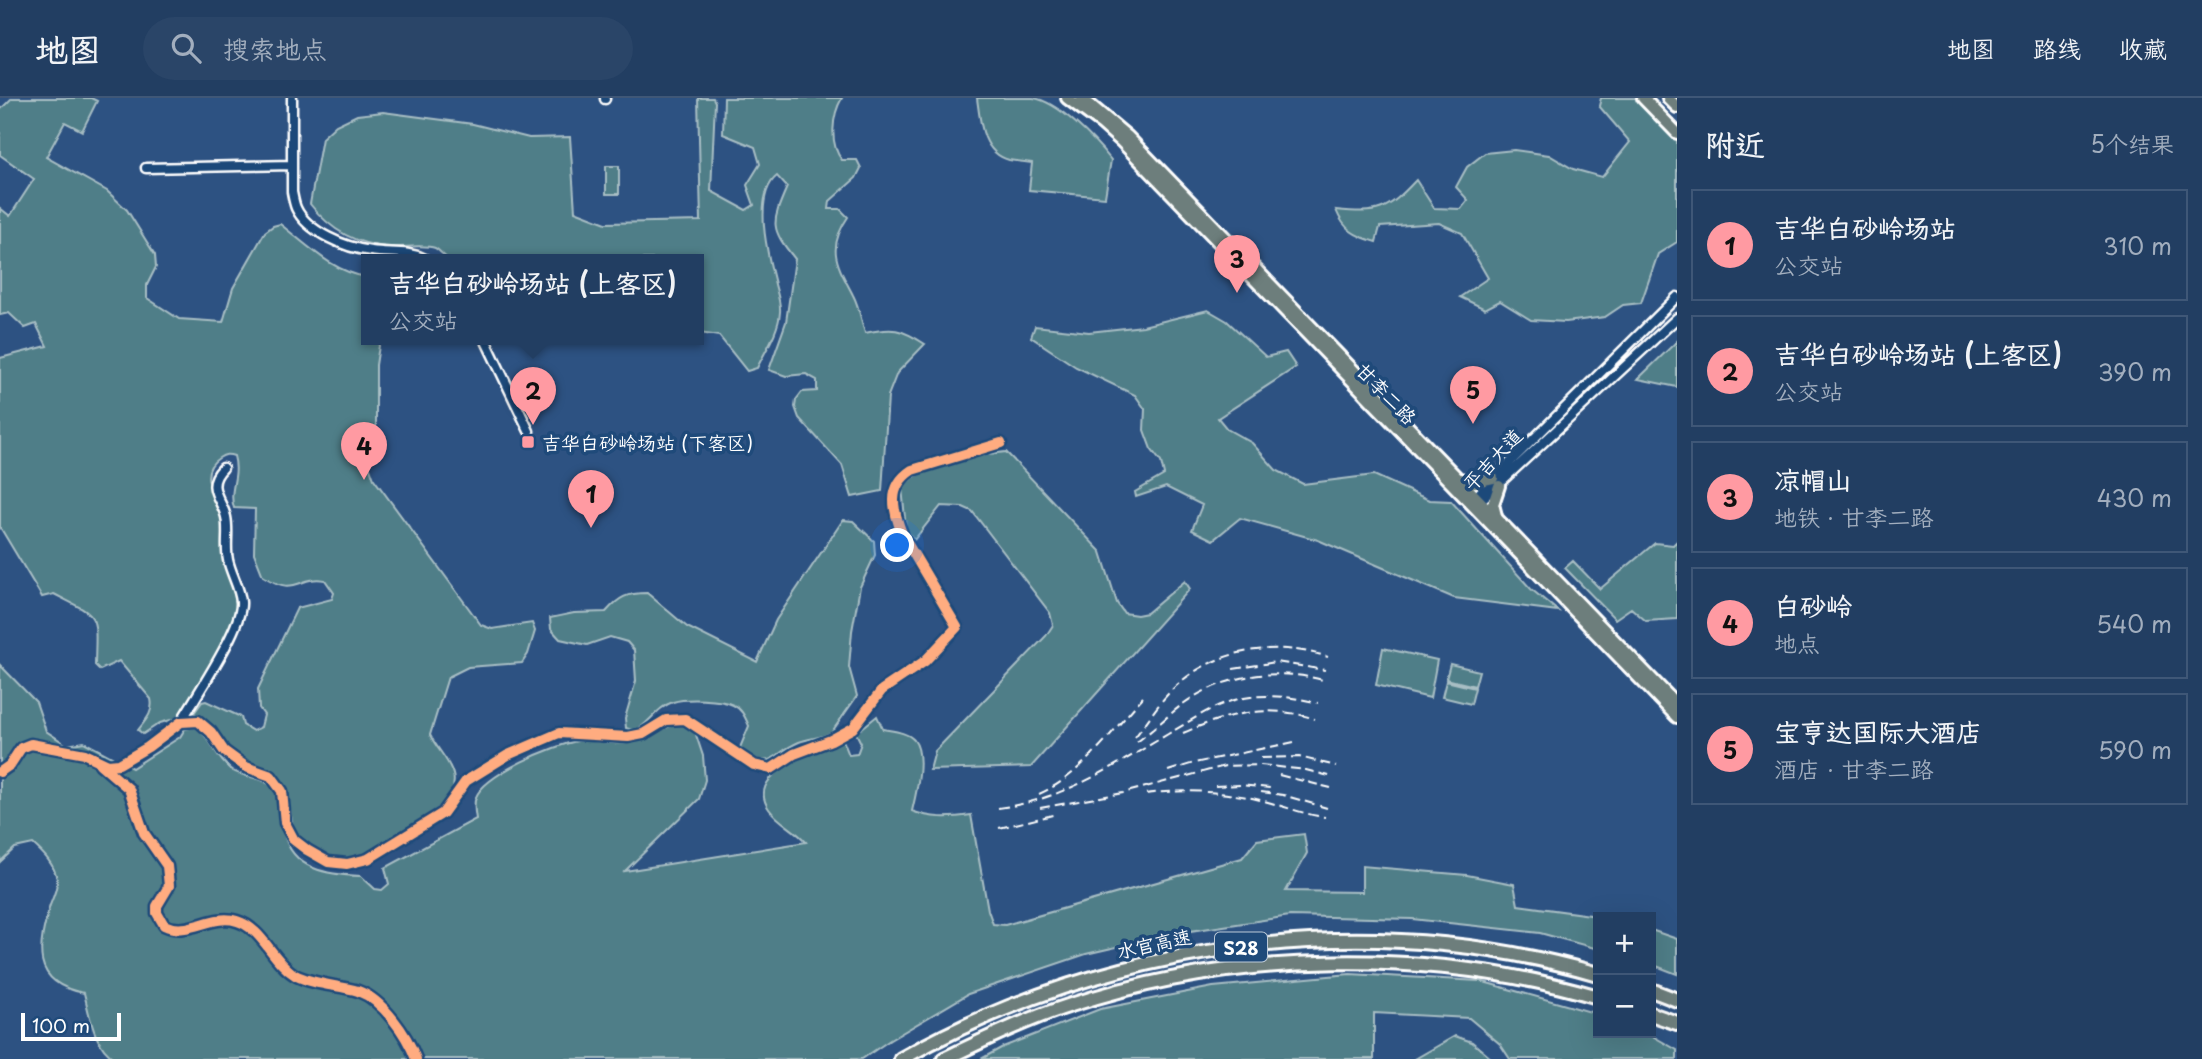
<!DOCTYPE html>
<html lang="zh">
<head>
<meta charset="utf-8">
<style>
  body { margin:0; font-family:"Playpen Sans","LXGW WenKai TC",sans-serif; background:#2a4568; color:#f1f3f6 }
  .controls { position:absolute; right:21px; bottom:21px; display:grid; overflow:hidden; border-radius:0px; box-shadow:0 7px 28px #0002 }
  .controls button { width:63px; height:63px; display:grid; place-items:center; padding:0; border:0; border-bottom:2px solid #3f5777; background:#223e62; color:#f1f3f6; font:35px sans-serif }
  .scale { position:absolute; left:21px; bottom:18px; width:100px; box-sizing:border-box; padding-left:7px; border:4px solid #fff; border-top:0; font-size:19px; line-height:24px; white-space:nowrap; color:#fff; -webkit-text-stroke:5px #1f4a7a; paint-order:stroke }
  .you { position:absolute; left:898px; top:448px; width:24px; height:24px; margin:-18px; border:5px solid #fff; border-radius:50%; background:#1a73e8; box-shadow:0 0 0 10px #1a73e833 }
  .badge { display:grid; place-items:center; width:46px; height:46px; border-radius:50%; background:#ff9aa2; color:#111; font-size:23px; font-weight:700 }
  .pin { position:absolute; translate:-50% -58px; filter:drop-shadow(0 2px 4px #0008) }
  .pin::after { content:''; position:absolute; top:37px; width:24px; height:21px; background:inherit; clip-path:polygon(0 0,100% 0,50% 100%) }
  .popup { position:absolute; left:361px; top:156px; width:343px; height:91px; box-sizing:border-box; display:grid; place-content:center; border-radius:0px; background:#223e62; filter:drop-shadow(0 2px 5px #0005); font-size:23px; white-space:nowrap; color:#a2aebe }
  .popup b { font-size:26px; color:#f1f3f6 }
  .popup::after { content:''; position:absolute; left:50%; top:100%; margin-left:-14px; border:14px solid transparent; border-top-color:#223e62 }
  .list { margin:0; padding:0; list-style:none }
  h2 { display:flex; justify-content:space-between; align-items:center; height:91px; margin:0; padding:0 28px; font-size:30px }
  h2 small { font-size:23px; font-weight:400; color:#a2aebe }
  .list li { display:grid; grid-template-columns:46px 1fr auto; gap:21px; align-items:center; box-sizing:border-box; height:112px; margin:0 14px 14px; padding:0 14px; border:2px solid #3f5777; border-radius:0px }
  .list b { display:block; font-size:26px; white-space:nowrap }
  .list p { margin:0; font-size:23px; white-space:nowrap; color:#a2aebe }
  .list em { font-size:23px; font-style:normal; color:#a2aebe }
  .icon { flex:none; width:38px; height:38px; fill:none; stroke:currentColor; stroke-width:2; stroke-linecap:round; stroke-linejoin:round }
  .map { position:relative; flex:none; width:1677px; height:961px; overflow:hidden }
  header { display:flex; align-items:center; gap:42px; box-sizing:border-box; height:98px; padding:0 35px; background:#223e62; border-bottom:2px solid #3f5777 }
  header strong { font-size:33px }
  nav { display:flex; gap:38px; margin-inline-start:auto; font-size:24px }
  .search { width:490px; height:63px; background:#2a4568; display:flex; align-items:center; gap:18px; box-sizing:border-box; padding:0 24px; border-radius:38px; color:#a2aebe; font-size:26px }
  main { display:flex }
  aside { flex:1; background:#223e62 }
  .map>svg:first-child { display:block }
  .green { fill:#507e88; stroke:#a8bec4; stroke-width:2 }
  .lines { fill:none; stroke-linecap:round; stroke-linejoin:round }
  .minor-casing { stroke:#fff; stroke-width:13 }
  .major-casing { stroke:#fff; stroke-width:16 }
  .highway-casing { stroke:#fff; stroke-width:18 }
  .minor { stroke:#1f4a7a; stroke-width:8 }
  .major { stroke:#6d7e7c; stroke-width:10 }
  .highway { stroke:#6d7e7c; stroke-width:12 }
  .rail { stroke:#fff; stroke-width:2; stroke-dasharray:10 5; stroke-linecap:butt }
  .cycleway-casing { stroke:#1f4a7a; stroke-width:15 }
  .cycleway { stroke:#ffac80; stroke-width:10 }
  .poi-dot { fill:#ff9aa2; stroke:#1f4a7a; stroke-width:2.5 }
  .labels { text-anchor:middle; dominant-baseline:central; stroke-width:7; stroke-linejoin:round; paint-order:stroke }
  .shield { fill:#1f4a7a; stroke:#bcc9d7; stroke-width:2 }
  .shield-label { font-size:18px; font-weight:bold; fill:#fff }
  .street-label { font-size:19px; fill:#fff; stroke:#1f4a7a }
  .poi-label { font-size:19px; fill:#fff; stroke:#1f4a7a; text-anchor:start }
</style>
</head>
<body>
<header>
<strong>地图</strong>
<div class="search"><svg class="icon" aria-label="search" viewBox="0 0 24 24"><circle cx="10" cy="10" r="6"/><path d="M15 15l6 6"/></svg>搜索地点</div>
<nav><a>地图</a><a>路线</a><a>收藏</a></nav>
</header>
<main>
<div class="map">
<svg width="1677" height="961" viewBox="0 0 1677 961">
  <rect width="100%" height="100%" fill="#2d5282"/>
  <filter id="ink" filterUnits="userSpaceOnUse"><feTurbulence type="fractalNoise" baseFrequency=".0143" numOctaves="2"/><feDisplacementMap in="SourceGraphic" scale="14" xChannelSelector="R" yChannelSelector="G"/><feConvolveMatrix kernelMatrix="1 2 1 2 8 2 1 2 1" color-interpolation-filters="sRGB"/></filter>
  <g filter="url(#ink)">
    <path class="green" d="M12,0H91L97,3L82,33L65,24L46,59L107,93L127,112L155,157L156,169L147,187V200L179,221L223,224L233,190L265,134L273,128L280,126C307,147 333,174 367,179V241H380L376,267V333L374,353L369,367L374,381L481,527L492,531L532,525L535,533L528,556L522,565L468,569L448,579L430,637C443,662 466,675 446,705L369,757L338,763L323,759L298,741L293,729L287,695L279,684L264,677L248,674L234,664L214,629L194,615L202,604L206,603L241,619L243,627L253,633L261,629L264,617L259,610L258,591L297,510L332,501L334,495L325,482C298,477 297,500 263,478L254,455L255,411L234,410C228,392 240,379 234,358C228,356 225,356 219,360C194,376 220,404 223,423C225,435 221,448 224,461C228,477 240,495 237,512C232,542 195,593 178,620L160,625L143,636L138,632C146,622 154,614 151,601L119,563L100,572L95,567C96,514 101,520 54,496L42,499L0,429V260L47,248L36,226L25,230L9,215L0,217V110L10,118L34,81L0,57V12Z
      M698,0H713L715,4L711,93L746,112L754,107L747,87L760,66L755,49L723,36L724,0H842C832,17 829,46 842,62H857L861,70L856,80L830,103L829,111H840L848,119C826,151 837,166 853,197C859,208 861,222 865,235C893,229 900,230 925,246L897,275L888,298L882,393L852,399L842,367L799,320L795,309L796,302L802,294L817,293V282L806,276L786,278L769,272L786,224L795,161C770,130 771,126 787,89L777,78C753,97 767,154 774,182C776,192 781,204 780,214C779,233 765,253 757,270L747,273L719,238L699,235V161H448C444,158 439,152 435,150C425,146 402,150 390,149C356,147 330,132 310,106L322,40L336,27L357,17L383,14L473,26L529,40L570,39L575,113L606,125L701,123Z
      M977,0C995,0 1015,0 1033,0C1058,3 1096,43 1111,62L1105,99L1029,92L1032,65C1024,64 1016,63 1009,62C982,55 980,23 977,0Z
      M1601,0H1639L1677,40V144L1658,156L1641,205L1623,207L1605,219L1566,224L1531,222L1500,203L1485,211L1460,199L1488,180L1462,135L1439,125L1380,129L1376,144C1355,138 1344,132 1336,112C1379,116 1386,114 1416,82L1434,110L1461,111L1468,102L1456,89L1467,69L1485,55L1514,52L1549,57L1573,71L1602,79L1630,44L1599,8Z
      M606,68H619V96H606Z
      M1208,212L1227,223L1266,259L1286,254L1296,269L1218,320L1227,331L1252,345L1276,372L1303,386L1374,377L1429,402L1451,403L1531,491L1558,513L1454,500L1318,442L1240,420L1213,442L1192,432L1202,407L1166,389L1136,399L1135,394L1164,377L1161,364L1151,351L1144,332L1145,311L1135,297L1076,269L1031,239L1035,228L1089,234L1143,228Z
      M1677,243V289L1638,281Z
      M1006,354L1101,454L1117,505L1124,515L1137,517L1147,515L1185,483L1190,491L1031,669L930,672L935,653L1046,538L1053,527L1050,515L972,413L963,409L941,408L914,442L906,431L902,389C923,366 974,357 1006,354Z
      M843,422L853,423L874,443L875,457L860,489L852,533L849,569L857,598L831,635C821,640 809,640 799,644C769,657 774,674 739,652L749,628C745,619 742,611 733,607C721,601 686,600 673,604C657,609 649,626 635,633L626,630L625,620L636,583L634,552L627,544L610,539L587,547L560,541L551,531L550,520L574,515L606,514C619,499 627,495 647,495L687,529L757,564L776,522Z
      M1677,443V521L1646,523L1631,510L1615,521L1565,470L1573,463L1600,491L1655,445L1673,447Z
      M1383,550L1437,562L1430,600L1376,587Z
      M1450,566L1479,573L1475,588L1446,581Z
      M0,567L36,604L46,633L67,647L84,644L132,670L180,639L185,631L195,629C212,640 217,663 233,673C247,681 266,678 275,693C281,706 281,722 284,735C292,772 329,777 361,778L375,791L382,792L389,786L385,770L476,721C475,714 473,706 476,699C485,676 554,647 578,643C595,641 611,647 627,645C647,642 662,628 682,625L695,634L703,658L705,682L699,701L625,773L806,744C796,732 778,724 769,711C743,675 821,651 843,642L849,657L857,656L861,645L856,635L877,618L883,631C893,633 907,634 914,642C926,657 916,696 912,713C931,721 950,720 971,717L988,812L993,826L1005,827L1242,760L1257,742L1304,736L1307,755L1286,793L1362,794V768L1467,777L1514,786L1518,807L1605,819H1598V851L1540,835L1412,821L1290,818L1177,835L1086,856L968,896L890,942L862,961H115C93,947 90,918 84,895C30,885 38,849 50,807C53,800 58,789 57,781C54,766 44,756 33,746L15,750L0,764Z
      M1446,583L1475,590L1471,606L1442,599Z
      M1651,832L1677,841V876L1651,866Z
      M1350,876L1480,883L1598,916V935H1647L1677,952V961H1510L1500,946L1469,920L1374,915V961H981L1003,949L1100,911L1213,889Z
      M1455,938L1472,944L1492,961H1415Z"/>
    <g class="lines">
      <defs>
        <path id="minor" d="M292,0V94C293,99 294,105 296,110C307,134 346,150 371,153C390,156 407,152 425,161
          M605,0V1
          M146,70L292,67
          M485,241L529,333
          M1473,401L1677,199
          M1477,406L1677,220
          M181,624C195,599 243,529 241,504C240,490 231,476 228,462C225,448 229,433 226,419C222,401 204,389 223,370
          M0,674L10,667L21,650L31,646L85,656L108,667L119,666L148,649L181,624L198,623L211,634L224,653L246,669L271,678L282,693L285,725L294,742L307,752L328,764L347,766L368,761L443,715L466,683L508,657L559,635L628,639L643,636L666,622L685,621L754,667L771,671L794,656L831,642L853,630L882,592L925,563L957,529L903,438C893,413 886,389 912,372L1001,345"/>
        <path id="major" d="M1067,0L1102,26L1121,43L1677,619
          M1082,0L1127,38L1677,607
          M1643,0L1677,35
          M1668,0L1677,9
          M1455,380L1475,384L1493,380
          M1497,422L1493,406L1499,388"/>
        <path id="highway" d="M1651,892L1677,902
          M1651,916L1677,925
          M901,961C1110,843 1367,809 1598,876
          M944,961C986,941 1027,921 1071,907C1235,853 1433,850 1598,899"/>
      </defs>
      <use href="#minor" class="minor-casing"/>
      <use href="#major" class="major-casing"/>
      <use href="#highway" class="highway-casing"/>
      <use href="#minor" class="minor"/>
      <use href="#major" class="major"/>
      <use href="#highway" class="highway"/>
      <path class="rail" d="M1233,571L1276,564L1325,572
        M1183,635C1227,616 1268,605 1315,621
        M1135,639C1146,625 1156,609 1168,596C1208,552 1273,541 1328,559
        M1137,644C1153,632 1167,618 1183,606C1225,576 1275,570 1323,582
        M1261,660L1299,659L1336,668
        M1168,673L1194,665L1294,644
        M1279,677L1331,690
        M1215,688L1241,687L1270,690
        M1261,694L1283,697L1327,710
        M1039,696C1081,678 1113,632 1143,599
        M1146,696C1181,691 1221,693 1256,701C1279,706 1301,716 1325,719
        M998,710C1063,702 1113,669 1168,636C1191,623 1212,607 1239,601C1265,595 1293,599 1318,605
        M1040,710L1123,695L1225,668L1261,667L1306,672L1333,679
        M999,730L1057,716"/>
      <defs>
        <path id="cycleway" d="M100,666L129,691L144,735L167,768L169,788L157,808V815L164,827C188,839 212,815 237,823C262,830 273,864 295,877C314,887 338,887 358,893C383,902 407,937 416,961
          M0,674L10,667L21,650L31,646L85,656L108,667L119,666L148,649L181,624L198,623L211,634L224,653L246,669L271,678L282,693L285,725L294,742L307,752L328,764L347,766L368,761L443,715L466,683L508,657L559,635L628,639L643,636L666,622L685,621L754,667L771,671L794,656L831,642L853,630L882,592L925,563L957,529L903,438C893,413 886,389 912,372L1001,345"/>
      </defs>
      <use href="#cycleway" class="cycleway-casing"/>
      <use href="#cycleway" class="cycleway"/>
    </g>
  </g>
  <rect class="poi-dot" x="521" y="337" width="14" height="14" rx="3.5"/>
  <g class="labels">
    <rect class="shield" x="1215" y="834.5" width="52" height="29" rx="5"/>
    <g class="shield-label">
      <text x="1241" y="849">S28</text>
    </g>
    <g class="street-label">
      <text transform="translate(1387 295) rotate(46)">甘李二路</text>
      <text transform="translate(1492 361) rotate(-47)">平吉大道</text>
      <text transform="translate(1154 845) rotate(-12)">水官高速</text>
    </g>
    <g class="poi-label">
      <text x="542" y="344">吉华白砂岭场站 (下客区)</text>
    </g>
  </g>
</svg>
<div class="controls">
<button>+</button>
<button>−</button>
</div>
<div class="scale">100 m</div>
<div class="you"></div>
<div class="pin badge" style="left:591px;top:430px">1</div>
<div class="pin badge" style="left:533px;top:327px">2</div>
<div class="popup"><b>吉华白砂岭场站 (上客区)</b>公交站</div>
<div class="pin badge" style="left:1237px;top:195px">3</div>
<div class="pin badge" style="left:364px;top:382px">4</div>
<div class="pin badge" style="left:1473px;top:326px">5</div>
</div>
<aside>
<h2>附近<small>5个结果</small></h2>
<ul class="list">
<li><span class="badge">1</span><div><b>吉华白砂岭场站</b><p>公交站</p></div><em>310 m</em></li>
<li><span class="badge">2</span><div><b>吉华白砂岭场站 (上客区)</b><p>公交站</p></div><em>390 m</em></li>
<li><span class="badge">3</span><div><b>凉帽山</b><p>地铁 · 甘李二路</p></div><em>430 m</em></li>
<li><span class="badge">4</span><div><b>白砂岭</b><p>地点</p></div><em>540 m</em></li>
<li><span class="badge">5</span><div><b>宝亨达国际大酒店</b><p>酒店 · 甘李二路</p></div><em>590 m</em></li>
</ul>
</aside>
</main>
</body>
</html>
